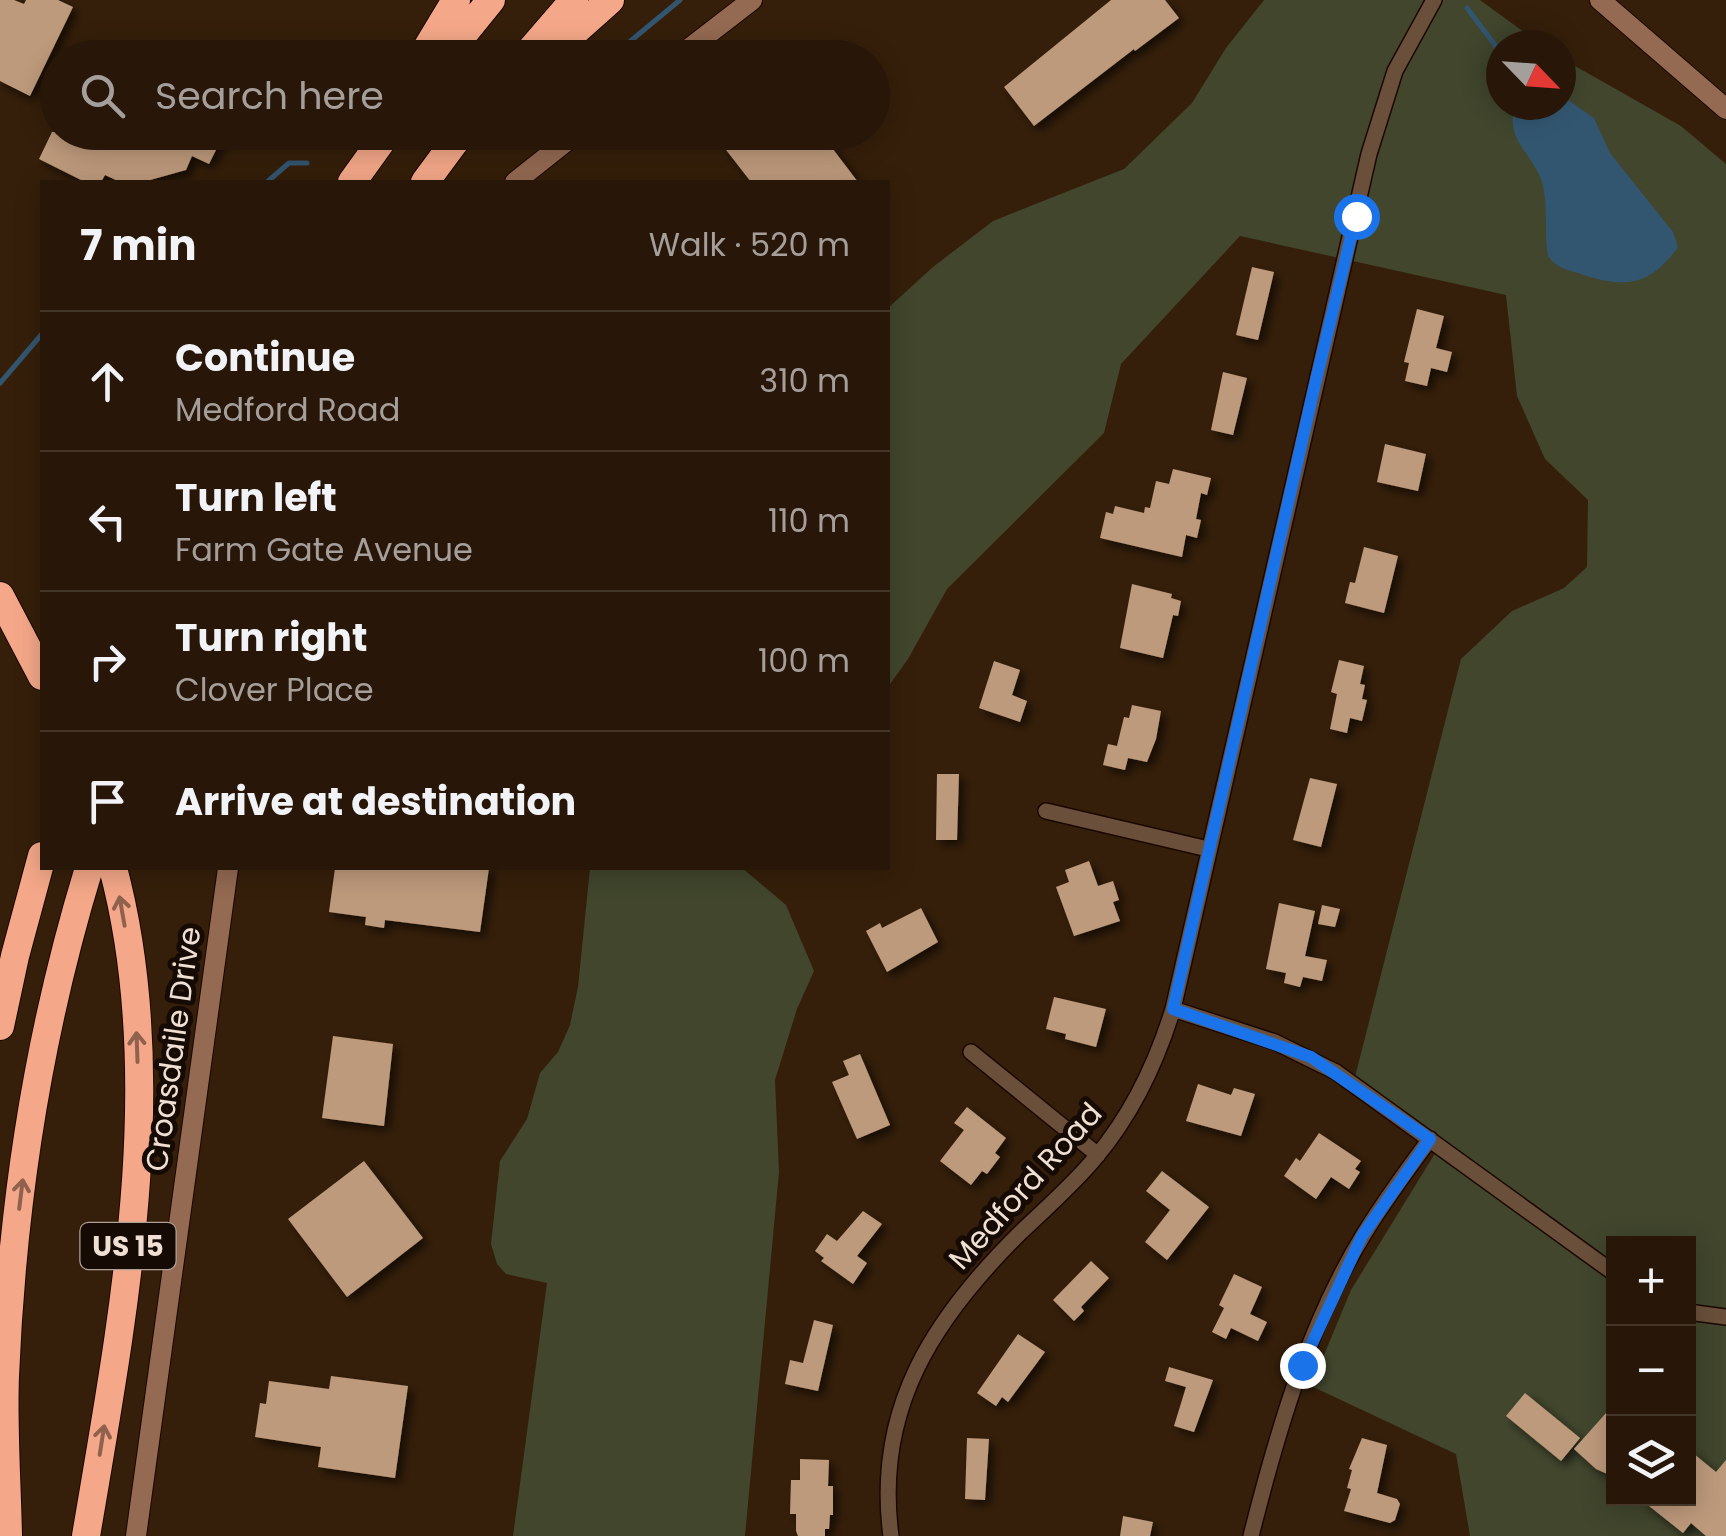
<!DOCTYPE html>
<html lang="en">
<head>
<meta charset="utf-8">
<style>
  body { margin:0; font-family:Poppins,sans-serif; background:#342416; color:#f1f3f6 }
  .controls { position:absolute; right:30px; bottom:30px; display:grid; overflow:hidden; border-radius:0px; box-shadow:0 5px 25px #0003 }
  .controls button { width:90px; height:90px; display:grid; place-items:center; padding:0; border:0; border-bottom:2px solid #443629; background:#281708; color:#f1f3f6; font:50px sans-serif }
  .compass { position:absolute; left:1486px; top:30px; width:90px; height:90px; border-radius:50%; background:#281708; box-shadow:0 5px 25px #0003; rotate:115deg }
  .stop { position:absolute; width:30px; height:30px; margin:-22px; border:8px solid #1a73e8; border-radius:50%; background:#fff }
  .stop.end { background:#1a73e8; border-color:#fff; box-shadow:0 2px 10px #0008 }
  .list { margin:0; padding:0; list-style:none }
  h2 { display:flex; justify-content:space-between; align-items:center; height:130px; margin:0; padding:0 40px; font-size:42px }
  h2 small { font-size:32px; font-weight:400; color:#a59f9c }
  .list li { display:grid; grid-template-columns:65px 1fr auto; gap:30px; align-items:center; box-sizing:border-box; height:140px; padding:0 40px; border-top:2px solid #443629 }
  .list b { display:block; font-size:38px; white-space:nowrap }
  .list p { margin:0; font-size:32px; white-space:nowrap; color:#a59f9c }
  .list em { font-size:32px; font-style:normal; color:#a59f9c }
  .icon { flex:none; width:55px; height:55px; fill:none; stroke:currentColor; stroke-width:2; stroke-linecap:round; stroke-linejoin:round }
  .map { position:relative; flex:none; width:1726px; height:1536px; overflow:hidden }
  .search { position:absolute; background:#281708; box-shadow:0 5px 25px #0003; left:40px; top:40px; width:850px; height:110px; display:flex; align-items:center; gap:25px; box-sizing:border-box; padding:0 35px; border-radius:55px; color:#a59f9c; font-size:38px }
  .panel { position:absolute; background:#281708; box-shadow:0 5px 25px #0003; left:40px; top:180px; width:850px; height:690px; border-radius:0px }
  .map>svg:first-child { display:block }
  .green { fill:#41462d; fill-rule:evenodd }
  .water { fill:#335670 }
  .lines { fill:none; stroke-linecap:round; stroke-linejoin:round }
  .stream { stroke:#335670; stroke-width:5 }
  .building { fill:#be9a7c; filter:url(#shadow) }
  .street-casing { stroke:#1c0700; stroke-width:18 }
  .secondary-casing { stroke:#1c0700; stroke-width:22 }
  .highway-casing { stroke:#1c0700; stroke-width:30 }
  .street { stroke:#6a503b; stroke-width:15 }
  .secondary { stroke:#946a52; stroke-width:20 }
  .highway { stroke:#f5a889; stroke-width:28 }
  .oneway { stroke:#90614d }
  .route { stroke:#1a73e8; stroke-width:12 }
  .labels { text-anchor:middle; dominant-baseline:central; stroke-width:10; stroke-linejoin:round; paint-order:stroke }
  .shield { fill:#150b04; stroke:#aea096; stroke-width:2.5 }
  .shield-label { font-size:28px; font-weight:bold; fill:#f0e0d4 }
  .street-label { font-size:30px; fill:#f0e0d4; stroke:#150b04 }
</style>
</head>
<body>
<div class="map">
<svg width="1726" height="1536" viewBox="0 0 1726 1536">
  <defs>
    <filter id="shadow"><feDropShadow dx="5" dy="5" stdDeviation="5" flood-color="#0009"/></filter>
  </defs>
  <rect width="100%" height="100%" fill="#351f0a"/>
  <path class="green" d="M1264,0H1480L1542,45H1501V105H1561V58L1681,126L1726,164V1536H1470L1456,1454L1311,1386L1351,1290L1442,1142L1355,1077L1461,659L1512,611L1564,588L1587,567L1588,500L1545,459L1517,396L1506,295L1240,236L1121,364L1104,433L947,589L908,659L888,687V308L933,267L993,221L1124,169L1192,103L1226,48ZM1614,1244H1688V1498H1614Z
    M590,868H742L786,905L814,971L797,1009L775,1080L779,1172L745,1536H513L547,1283L506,1274L497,1264L491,1244L500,1161L527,1119L540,1073L558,1052L570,1025L578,987Z"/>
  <path class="water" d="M1561,95L1594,118L1610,153L1673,232L1678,247C1650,286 1625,289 1581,274C1568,270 1556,268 1548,256C1544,233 1548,208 1543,186C1537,159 1509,143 1513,115L1525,105H1561Z"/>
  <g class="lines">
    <path class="stream" d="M1467,8L1501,53
      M610,58L680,0
      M267,182L289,163H307
      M0,383L42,334"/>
  </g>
  <path class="building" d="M0,0H14L24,4L26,0H58L73,7L30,96L0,81Z
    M1111,0H1165L1179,18L1135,51L1134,49L1034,126L1004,87Z
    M98,41L131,58H90Z
    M52,132H225L209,164L192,156L186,170L143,182H120L105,175L101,182H85L39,159Z
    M741,132H820L858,182H751L723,146Z
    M1252,267L1274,272L1258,340L1236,335Z
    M1417,309L1444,316L1436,348L1452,352L1447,372L1431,368L1427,386L1405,381L1409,363L1404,362Z
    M1223,372L1247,378L1233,435L1211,430Z
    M1385,444L1426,454L1418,491L1377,482Z
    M1173,469L1211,478L1207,495L1201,493L1196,519L1201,520L1197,538L1186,535L1182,557L1100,538L1106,512L1113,514L1115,506L1144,513L1145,507L1150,508L1156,481L1169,484Z
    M1364,547L1398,556L1384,613L1345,603L1350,582L1355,583Z
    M1132,584L1172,594L1171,598L1181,601L1178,616L1173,615L1163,658L1120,648Z
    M1339,660L1364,666L1360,684L1365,685L1362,699L1367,700L1362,721L1350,718L1347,733L1330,729L1337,694L1331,692Z
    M994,661L1020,670L1012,695L1027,701L1020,722L979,708Z
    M1132,705L1161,711L1156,739L1147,762L1128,758L1125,770L1103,765L1108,744L1117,746L1124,717L1129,718Z
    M937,774H959L957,840H936Z
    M1310,778L1337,784L1321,847L1293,840Z
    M1089,861L1098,886L1113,881L1119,900L1113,902L1120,921L1074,936L1056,887L1069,882L1065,870Z
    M335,868H489L480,932L385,920L384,928L365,925L366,917L329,912Z
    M1279,903L1315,911L1305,956L1327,960L1322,981L1303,977L1300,987L1284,983L1286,973L1266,969Z
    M1322,905L1340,909L1335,927L1318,924Z
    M921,908L938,942L887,972L866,931L880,923L882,928Z
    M1054,997L1106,1009L1096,1047L1065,1039L1066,1034L1046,1029Z
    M333,1036L393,1044L384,1126L322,1118Z
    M860,1054L890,1125L857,1139L832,1082L849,1075L843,1061Z
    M1198,1084L1231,1095L1234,1088L1255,1094L1241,1136L1186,1121Z
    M967,1107L1006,1138L995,1153L1000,1157L987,1174L982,1171L971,1185L940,1161L964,1130L954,1123Z
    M1319,1133L1361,1161L1355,1169L1360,1172L1349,1189L1331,1177L1316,1199L1284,1176L1296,1158L1300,1161Z
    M364,1161L423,1238L347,1297L288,1219Z
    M1162,1171L1209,1207L1167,1260L1145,1242L1170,1210L1146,1191Z
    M863,1211L882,1224L857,1256L867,1263L853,1284L821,1261L824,1258L815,1251L827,1234L837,1241Z
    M1091,1261L1109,1278L1081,1307L1084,1311L1074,1321L1053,1300Z
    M1234,1274L1262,1287L1250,1314L1267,1322L1258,1341L1231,1328L1226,1339L1212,1332L1224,1308L1219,1305Z
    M814,1320L833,1325L818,1391L785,1384L790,1360L803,1363Z
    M1018,1334L1045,1352L1008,1402L1002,1397L996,1406L977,1393Z
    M1169,1367L1213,1380L1194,1432L1174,1426L1186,1387L1165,1381Z
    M331,1376L408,1386L395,1478L318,1467L321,1447L255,1437L260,1403L266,1404L269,1381L329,1389Z
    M1525,1393L1580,1438L1561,1461L1506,1416Z
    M1614,1404V1477L1596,1469L1574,1449Z
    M967,1438L989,1439L985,1500L965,1499Z
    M1362,1438L1387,1445L1377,1493L1397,1499L1400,1504L1395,1520L1390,1523L1344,1511L1351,1489L1347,1488L1352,1470L1349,1469Z
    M1688,1449L1716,1472L1726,1460V1536H1706L1691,1523L1683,1533L1639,1498H1688Z
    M800,1459L829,1460L828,1486H833V1515H830L829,1529H825V1536H798L796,1531V1514H790L791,1480H800Z
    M1123,1516L1153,1522L1150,1536H1120Z"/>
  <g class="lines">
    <defs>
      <path id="street" d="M1046,811L1208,849
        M1173,1009L1275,1042L1336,1072L1614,1273
        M971,1052L1098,1155
        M1688,1312L1726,1317
        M891,1536C874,1409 933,1319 1020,1233C1046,1208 1073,1185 1096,1157C1133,1113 1156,1064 1173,1009L1369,154L1395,71L1434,0
        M1251,1536C1277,1433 1308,1325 1364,1234C1384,1201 1407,1170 1430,1139"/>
      <path id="secondary" d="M1600,0L1726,109
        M677,58L752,0
        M515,182L578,132
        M136,1536L228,868"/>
      <path id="highway" d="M421,58L456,0
        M444,58L491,0
        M524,58L574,0
        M545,58L610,0
        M352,182L388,132
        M425,182L462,132
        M0,596L42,676
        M0,1026L15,956L42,856
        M8,1536C7,1483 3,1429 5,1376C12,1206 39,1031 89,868
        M86,1536C122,1322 170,1081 113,868"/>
    </defs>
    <use href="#street" class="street-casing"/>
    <use href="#secondary" class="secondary-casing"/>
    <use href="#highway" class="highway-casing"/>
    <use href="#street" class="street"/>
    <use href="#secondary" class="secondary"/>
    <use href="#highway" class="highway"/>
  </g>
  <defs><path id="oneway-shaft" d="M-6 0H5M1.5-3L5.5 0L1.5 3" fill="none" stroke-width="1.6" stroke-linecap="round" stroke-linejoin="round" transform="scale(2.5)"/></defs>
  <g class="oneway">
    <use href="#oneway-shaft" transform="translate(122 911) rotate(-100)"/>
    <use href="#oneway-shaft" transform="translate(137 1047) rotate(-92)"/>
    <use href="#oneway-shaft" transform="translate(21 1194) rotate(-83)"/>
    <use href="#oneway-shaft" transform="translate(102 1440) rotate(-81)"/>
  </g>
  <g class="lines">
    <path class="route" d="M1302,1365L1362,1236L1430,1139L1311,1057L1173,1009L1316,380L1356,216"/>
  </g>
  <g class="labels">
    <rect class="shield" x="80.5" y="1223" width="95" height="46" rx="8"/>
    <g class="shield-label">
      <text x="128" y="1246">US 15</text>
    </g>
    <g class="street-label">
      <text transform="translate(173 1049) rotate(-82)">Croasdaile Drive</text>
      <text transform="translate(1025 1186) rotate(-48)">Medford Road</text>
    </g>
  </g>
</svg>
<div class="controls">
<button>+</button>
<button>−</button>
<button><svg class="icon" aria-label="layers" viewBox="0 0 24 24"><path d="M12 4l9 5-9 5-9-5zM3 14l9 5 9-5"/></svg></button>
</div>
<svg class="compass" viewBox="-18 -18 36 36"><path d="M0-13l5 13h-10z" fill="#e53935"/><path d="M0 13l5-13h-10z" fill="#a59f9c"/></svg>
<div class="stop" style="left:1356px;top:216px"></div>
<div class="stop end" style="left:1302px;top:1365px"></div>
<div class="search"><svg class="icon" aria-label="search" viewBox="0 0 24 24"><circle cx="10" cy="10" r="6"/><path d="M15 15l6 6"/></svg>Search here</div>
<section class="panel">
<h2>7 min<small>Walk · 520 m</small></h2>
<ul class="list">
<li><svg class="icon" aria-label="ahead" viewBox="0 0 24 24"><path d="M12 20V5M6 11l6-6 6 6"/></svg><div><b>Continue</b><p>Medford Road</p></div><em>310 m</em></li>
<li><svg class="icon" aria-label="left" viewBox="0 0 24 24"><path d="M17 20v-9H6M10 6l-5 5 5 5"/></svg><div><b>Turn left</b><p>Farm Gate Avenue</p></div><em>110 m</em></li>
<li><svg class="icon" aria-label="right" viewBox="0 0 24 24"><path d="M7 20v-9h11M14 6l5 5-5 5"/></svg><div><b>Turn right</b><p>Clover Place</p></div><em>100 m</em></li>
<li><svg class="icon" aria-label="arrive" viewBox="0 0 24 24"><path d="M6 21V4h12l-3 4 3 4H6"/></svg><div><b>Arrive at destination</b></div></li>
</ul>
</section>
</div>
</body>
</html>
